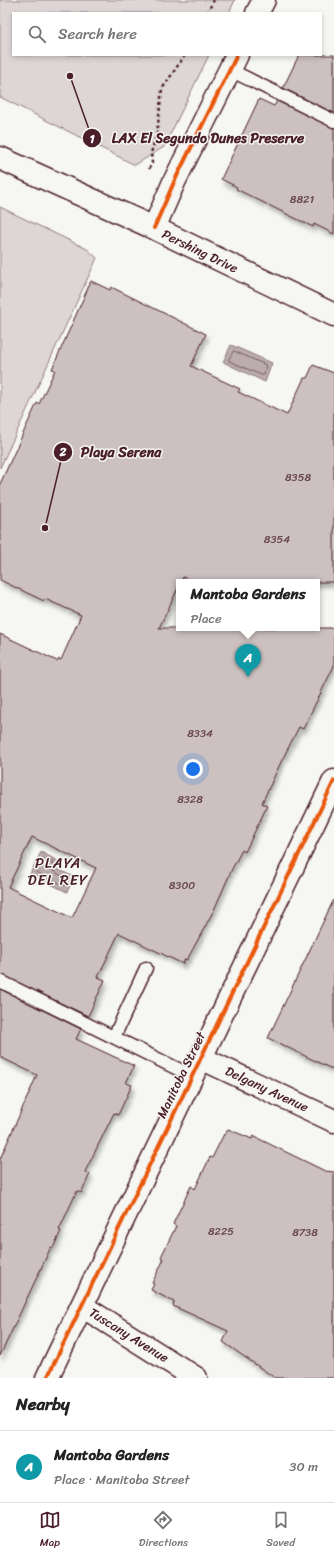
<!DOCTYPE html>
<html lang="en">
<head>
<meta charset="utf-8">
<style>
  body { margin:0; font-family:Sriracha,sans-serif; background:#f2f2f2; color:#222 }
  .you { position:absolute; left:193px; top:769px; width:14px; height:14px; margin:-10px; border:3px solid #fff; border-radius:50%; background:#1a73e8; box-shadow:0 0 0 6px #1a73e833 }
  .badge { display:grid; place-items:center; width:26px; height:26px; border-radius:50%; background:#4a1f2b; color:#fff; font-size:13px; font-weight:700 }
  .pin { position:absolute; translate:-50% -33px; filter:drop-shadow(0 1px 2px #0008) }
  .pin::after { content:''; position:absolute; top:21px; width:14px; height:12px; background:inherit; clip-path:polygon(0 0,100% 0,50% 100%) }
  .popup { position:absolute; left:176px; top:579px; width:144px; height:52px; box-sizing:border-box; display:grid; place-content:center; border-radius:0px; background:#fff; filter:drop-shadow(0 1px 3px #0005); font-size:13px; white-space:nowrap; color:#767676 }
  .popup b { font-size:15px; color:#222 }
  .popup::after { content:''; position:absolute; left:50%; top:100%; margin-left:-8px; border:8px solid transparent; border-top-color:#fff }
  .list { margin:0; padding:0; list-style:none }
  h2 { display:flex; justify-content:space-between; align-items:center; height:52px; margin:0; padding:0 16px; font-size:17px }
  h2 small { font-size:13px; font-weight:400; color:#767676 }
  .list li { display:grid; grid-template-columns:26px 1fr auto; gap:12px; align-items:center; box-sizing:border-box; height:72px; padding:0 16px; border-top:1px solid #e0e0e0 }
  .list b { display:block; font-size:15px; white-space:nowrap }
  .list p { margin:0; font-size:13px; white-space:nowrap; color:#767676 }
  .list em { font-size:13px; font-style:normal; color:#767676 }
  .icon { flex:none; width:22px; height:22px; fill:none; stroke:currentColor; stroke-width:2; stroke-linecap:round; stroke-linejoin:round }
  .map { position:relative; flex:none; width:334px; height:1378px; overflow:hidden }
  .search { position:absolute; background:#fff; box-shadow:0 2px 6px #0003; left:12px; right:12px; top:12px; height:44px; display:flex; align-items:center; gap:10px; box-sizing:border-box; padding:0 14px; border-radius:0px; color:#767676; font-size:15px }
  .sheet { height:124px; background:#fff }
  nav { display:flex; justify-content:space-around; align-items:center; box-sizing:border-box; height:56px; border-top:1px solid #e0e0e0; background:#fff; font-size:11px; color:#767676 }
  nav a { display:grid; justify-items:center; gap:2px }
  nav .on { color:#4a1f2b }
  .map>svg:first-child { display:block }
  .green { fill:#ddd6d5; stroke:#947a80 }
  .water { fill:#bbadae; stroke:#8e747a }
  .lines { fill:none; stroke-linecap:round; stroke-linejoin:round }
  .shore { stroke:#77585f; stroke-width:1 }
  .building { fill:#ccc1c0; stroke:#4a1f2b; fill-rule:evenodd; filter:url(#shadow) }
  .lane-casing { stroke:#4a1f2b; stroke-width:15 }
  .street-casing { stroke:#4a1f2b; stroke-width:25 }
  .secondary-casing { stroke:#4a1f2b; stroke-width:25 }
  .path { stroke:#4a1f2b; stroke-width:2.5; stroke-dasharray:3 3; stroke-linecap:butt }
  .lane { stroke:#f6f6f2; stroke-width:12 }
  .street { stroke:#f6f6f2; stroke-width:22 }
  .secondary { stroke:#f6f6f2; stroke-width:22 }
  .cycleway-casing { stroke:#f6f6f2; stroke-width:6 }
  .cycleway { stroke:#e8590c; stroke-width:4 }
  .labels { text-anchor:middle; dominant-baseline:central; stroke-width:3; stroke-linejoin:round; paint-order:stroke }
  .number-label { font-size:11px; fill:#6a4850 }
  .street-label { font-size:13px; fill:#4a1f2b; stroke:#f6f6f2 }
  .quarter-label { font-size:15px; letter-spacing:1px; fill:#4a1f2b; stroke:#f6f6f2 }
  .leader { fill:none; stroke:#4a1f2b; stroke-width:1.5 }
  .callout-dot { fill:#4a1f2b; stroke:#f6f6f2; stroke-width:1.5 }
  .mark-label { font-size:12px; text-anchor:middle; font-weight:bold; fill:#fff }
  .callout-label { font-size:14px; text-anchor:middle; font-weight:bold; fill:#4a1f2b; stroke:#f6f6f2; stroke-width:3; stroke-linejoin:round; paint-order:stroke }
</style>
</head>
<body>
<div class="map">
<svg width="334" height="1378" viewBox="0 0 334 1378">
  <defs>
    <filter id="shadow"><feDropShadow dx="2.5" dy="4.5" stdDeviation="2" flood-color="#0004"/></filter>
  </defs>
  <rect width="100%" height="100%" fill="#f6f6f2"/>
  <filter id="ink" filterUnits="userSpaceOnUse"><feTurbulence type="fractalNoise" baseFrequency=".025" numOctaves="2"/><feDisplacementMap in="SourceGraphic" scale="8" xChannelSelector="R" yChannelSelector="G"/><feConvolveMatrix kernelMatrix="1 2 1 2 8 2 1 2 1" color-interpolation-filters="sRGB"/></filter>
  <g filter="url(#ink)">
    <path class="green" d="M0,0H235L229,13H13V55H209L164,147L135,165L0,97Z
      M0,207L87,249L97,258L0,468Z"/>
    <path class="water" d="M231,345L272,363L265,382L223,362Z
      M41,852L58,861L55,868L74,877L67,892L30,874Z"/>
    <g class="lines">
      <path class="shore" d="M234,351L266,365L264,375H261L229,361V359Z
        M44,858L52,862L53,871L67,879L65,886L36,872Z"/>
    </g>
    <path class="building" d="M299,55H334V113L283,88Z
      M259,99L274,106L277,101L334,128V234L314,224L313,227L236,189L237,187L221,179Z
      M91,281L110,290L111,287L206,334L191,366L240,389L238,392L287,415L304,378H307L313,365L334,373V582H193L183,577L181,582H179V586L159,628H334V666L303,729L299,727L281,762L262,803L267,806L245,852L242,850L232,869L214,910L187,960L185,959L183,964L119,933L98,977L105,980L88,1016L0,974V634L57,661L59,659L61,660L81,615L45,599L44,601L0,580V484L37,403L39,404L55,370L52,369ZM32,837L96,868L72,918L8,887Z
      M334,899V1070L268,1038Z
      M0,989L81,1029L76,1039L134,1066L126,1083L132,1085L118,1115L114,1113L85,1172L90,1174L81,1193L77,1191L59,1230L61,1231L53,1248L51,1247L0,1356V1159L37,1075L0,1057Z
      M228,1129L252,1139L253,1136L325,1171L334,1172V1378H275L223,1342L228,1331L173,1306L174,1302L151,1290L154,1284L152,1283L164,1259L161,1257L176,1226L173,1224L191,1186L195,1189L210,1157L212,1158L224,1134L225,1135Z"/>
    <g class="lines">
      <defs>
        <path id="lane" d="M230,70L334,121
          M0,981L192,1076
          M114,1037L146,968"/>
        <path id="street" d="M257,13L264,0
          M154,228L174,182L237,55
          M201,1058L334,1121
          M82,1306L196,1378
          M47,1378L334,781"/>
        <path id="secondary" d="M0,158L154,228L334,315"/>
      </defs>
      <use href="#lane" class="lane-casing"/>
      <use href="#street" class="street-casing"/>
      <use href="#secondary" class="secondary-casing"/>
      <path class="path" d="M207,13L214,0
        M149,169L152,163L151,153L157,133L162,89L185,55"/>
      <use href="#lane" class="lane"/>
      <use href="#street" class="street"/>
      <use href="#secondary" class="secondary"/>
      <defs>
        <path id="cycleway" d="M154,228L174,182L237,55
          M47,1378L334,781"/>
      </defs>
      <use href="#cycleway" class="cycleway-casing"/>
      <use href="#cycleway" class="cycleway"/>
    </g>
  </g>
  <g class="labels">
    <g class="number-label">
      <text x="302" y="199">8821</text>
      <text x="298" y="477">8358</text>
      <text x="277" y="539">8354</text>
      <text x="200" y="733">8334</text>
      <text x="190" y="799">8328</text>
      <text x="182" y="885">8300</text>
      <text x="221" y="1231">8225</text>
      <text x="305" y="1232">8738</text>
    </g>
    <g class="street-label">
      <text transform="translate(200 251) rotate(26)">Pershing Drive</text>
      <text transform="translate(181 1075) rotate(-64)">Manitoba Street</text>
      <text transform="translate(267 1089) rotate(25)">Delgany Avenue</text>
      <text transform="translate(129 1335) rotate(32)">Tuscany Avenue</text>
    </g>
    <g class="quarter-label">
      <text x="58" y="863">PLAYA<tspan x="58" dy="17">DEL REY</tspan></text>
    </g>
  </g>
  <path class="leader" d="M70 76L92 138M45 528L63 452"/>
  <g class="callout-dot">
    <circle cx="70" cy="76" r="4"/>
    <circle cx="45" cy="528" r="4"/>
    <circle cx="92" cy="138" r="10"/>
    <circle cx="63" cy="452" r="10"/>
  </g>
  <g class="mark-label">
    <text x="92" y="143">1</text>
    <text x="63" y="456">2</text>
  </g>
  <g class="callout-label">
    <text x="208" y="143">LAX El Segundo Dunes Preserve</text>
    <text x="121" y="457">Playa Serena</text>
  </g>
</svg>
<div class="you"></div>
<div class="pin badge" style="left:248px;top:677px;background:#0f9aa8">A</div>
<div class="popup"><b>Mantoba Gardens</b>Place</div>
<div class="search"><svg class="icon" aria-label="search" viewBox="0 0 24 24"><circle cx="10" cy="10" r="6"/><path d="M15 15l6 6"/></svg>Search here</div>
</div>
<section class="sheet">
<h2>Nearby<small></small></h2>
<ul class="list">
<li><span class="badge" style="background:#0f9aa8">A</span><div><b>Mantoba Gardens</b><p>Place · Manitoba Street</p></div><em>30 m</em></li>
</ul>
</section>
<nav>
<a class="on"><svg class="icon" aria-label="map" viewBox="0 0 24 24"><path d="M3 6l6-2 6 2 6-2v14l-6 2-6-2-6 2zM9 4v14M15 6v14"/></svg>Map</a>
<a><svg class="icon" aria-label="directions" viewBox="0 0 24 24"><path d="M12 3l9 9-9 9-9-9zM9 14v-3h6M13 9l2 2-2 2"/></svg>Directions</a>
<a><svg class="icon" aria-label="saved" viewBox="0 0 24 24"><path d="M7 4h10v16l-5-4-5 4z"/></svg>Saved</a>
</nav>
</body>
</html>
